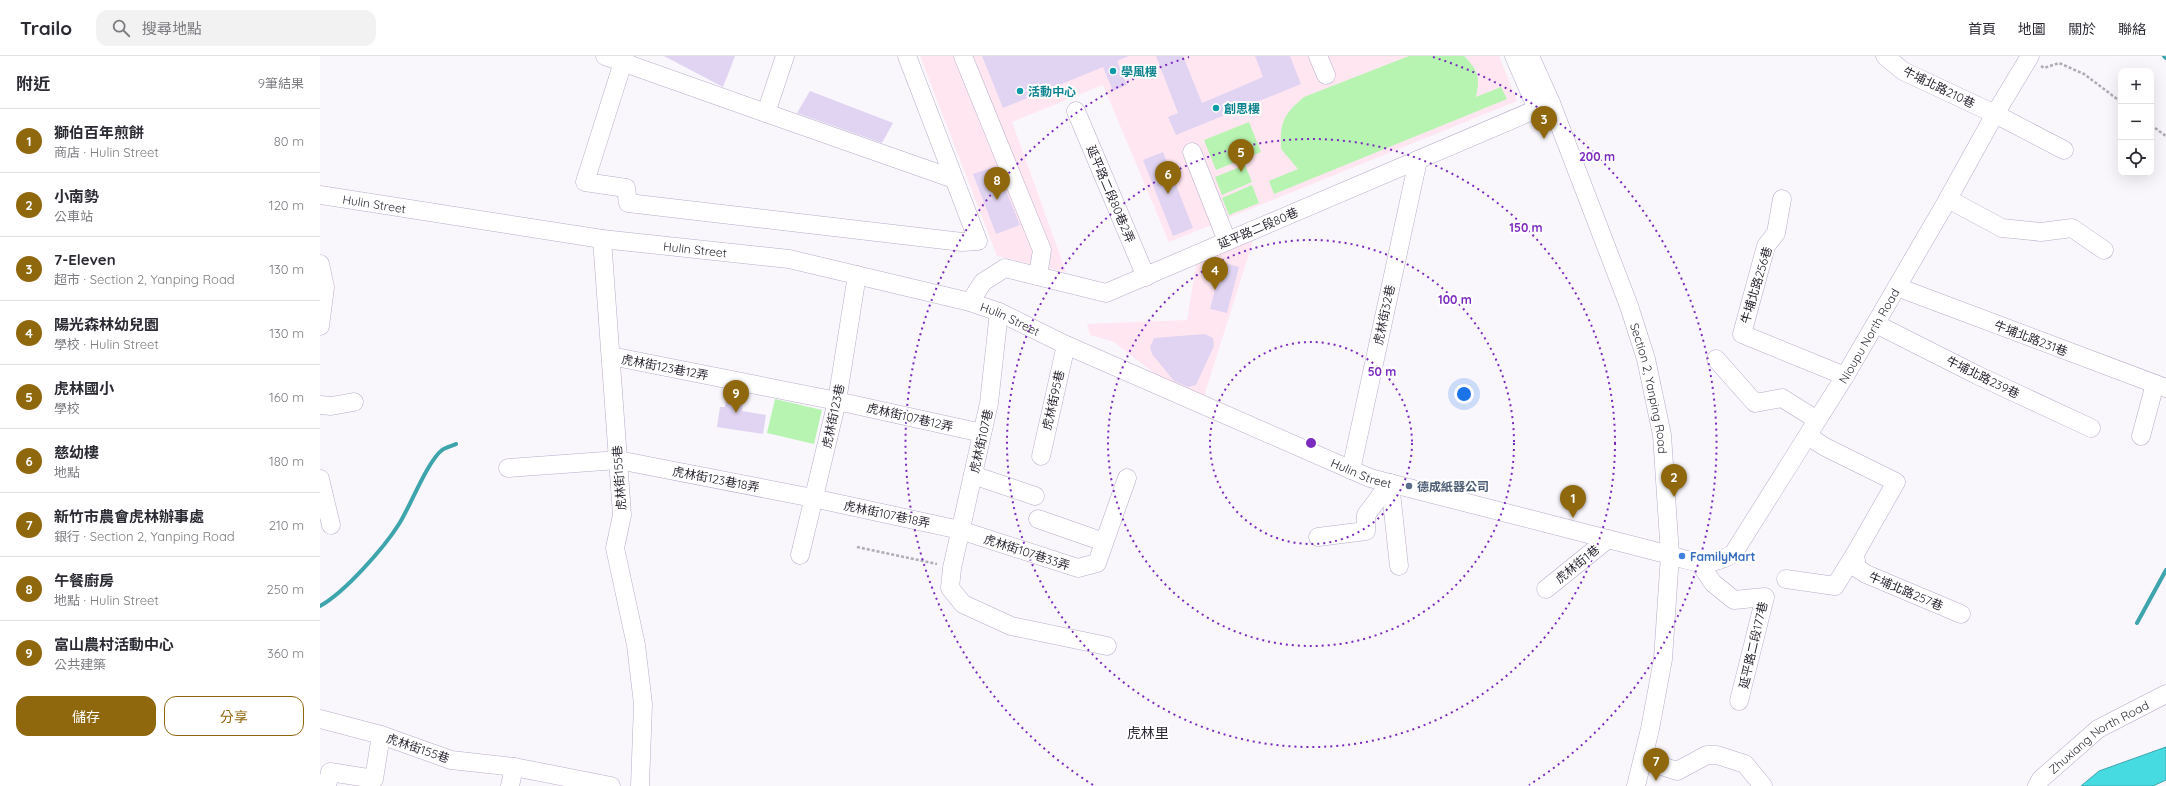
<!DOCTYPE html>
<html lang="zh-TW">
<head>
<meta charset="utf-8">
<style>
  body { margin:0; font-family:Quicksand,"Noto Sans TC",sans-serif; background:#f2f2f3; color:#2b2b33 }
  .controls { position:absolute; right:12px; top:12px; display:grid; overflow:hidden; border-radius:8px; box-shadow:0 4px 16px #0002 }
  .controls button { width:36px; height:36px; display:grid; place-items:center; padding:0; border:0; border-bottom:1px solid #e1e1e2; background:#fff; color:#2b2b33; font:20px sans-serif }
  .you { position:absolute; left:1144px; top:338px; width:14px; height:14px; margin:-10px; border:3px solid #fff; border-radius:50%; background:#1a73e8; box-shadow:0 0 0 6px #1a73e833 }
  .badge { display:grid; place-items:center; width:26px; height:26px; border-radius:50%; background:#8f680e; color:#fff; font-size:13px; font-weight:700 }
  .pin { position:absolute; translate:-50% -33px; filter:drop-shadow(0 1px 2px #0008) }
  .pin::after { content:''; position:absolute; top:21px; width:14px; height:12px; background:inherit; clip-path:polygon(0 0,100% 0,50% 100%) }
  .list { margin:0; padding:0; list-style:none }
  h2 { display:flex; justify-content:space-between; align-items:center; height:52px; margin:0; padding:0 16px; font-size:17px }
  h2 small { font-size:13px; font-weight:400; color:#7c7c81 }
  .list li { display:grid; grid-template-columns:26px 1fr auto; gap:12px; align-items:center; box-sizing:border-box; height:64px; padding:0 16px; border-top:1px solid #e1e1e2 }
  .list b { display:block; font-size:15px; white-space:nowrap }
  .list p { margin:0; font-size:13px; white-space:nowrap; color:#7c7c81 }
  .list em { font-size:13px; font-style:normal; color:#7c7c81 }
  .actions { display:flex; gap:8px; padding:12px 16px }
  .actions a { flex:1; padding:9px 0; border:1px solid #8f680e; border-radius:12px; text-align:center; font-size:14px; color:#8f680e }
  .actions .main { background:#8f680e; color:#fff }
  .icon { flex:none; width:22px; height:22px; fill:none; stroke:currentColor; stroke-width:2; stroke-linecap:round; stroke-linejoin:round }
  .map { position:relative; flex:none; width:1846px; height:730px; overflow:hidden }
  header { display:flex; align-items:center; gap:24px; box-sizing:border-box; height:56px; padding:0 20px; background:#fff; border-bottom:1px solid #e1e1e2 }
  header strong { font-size:19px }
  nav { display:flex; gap:22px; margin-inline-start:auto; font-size:14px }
  .search { width:280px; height:36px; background:#f2f2f3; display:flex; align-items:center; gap:10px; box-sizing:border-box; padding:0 14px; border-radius:12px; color:#7c7c81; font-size:15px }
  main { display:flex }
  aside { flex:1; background:#fff }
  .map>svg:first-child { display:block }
  .education { fill:#ffe6f1 }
  .green { fill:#b7f4b1 }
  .water { fill:#46dbe1; stroke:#3ea5ac }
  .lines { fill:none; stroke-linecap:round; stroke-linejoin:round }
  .stream { stroke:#3ea5ac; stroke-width:4 }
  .building { fill:#e0d4f2 }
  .minor-casing { stroke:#b8adca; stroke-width:19 }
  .path { stroke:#b0acb4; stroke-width:2.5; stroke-dasharray:3 2; stroke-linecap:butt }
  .minor { stroke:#fff; stroke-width:18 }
  .ring { fill:none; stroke:#7b2cbf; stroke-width:2; stroke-dasharray:2 4 }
  .culture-dot { fill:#0f9aa8; stroke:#fff; stroke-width:1.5 }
  .service-dot { fill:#5c6f8a; stroke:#fff; stroke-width:1.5 }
  .shop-dot { fill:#3f7fe0; stroke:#fff; stroke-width:1.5 }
  .labels { text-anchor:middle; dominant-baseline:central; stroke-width:4; stroke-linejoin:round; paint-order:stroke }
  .culture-label { font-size:12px; font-weight:bold; fill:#0d838f; stroke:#fff; text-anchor:start }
  .street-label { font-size:12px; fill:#2b2631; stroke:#fff }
  .service-label { font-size:12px; font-weight:bold; fill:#4e5e75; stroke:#fff; text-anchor:start }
  .shop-label { font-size:12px; font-weight:bold; fill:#366cbe; stroke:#fff; text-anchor:start }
  .quarter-label { font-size:14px; fill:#2b2631; stroke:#fff }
  .centre { fill:#7b2cbf; stroke:#fff; stroke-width:2 }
  .ring-label { font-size:12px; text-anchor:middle; font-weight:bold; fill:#7b2cbf; stroke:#fff; stroke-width:4; stroke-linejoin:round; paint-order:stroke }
</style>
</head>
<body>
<header>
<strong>Trailo</strong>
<div class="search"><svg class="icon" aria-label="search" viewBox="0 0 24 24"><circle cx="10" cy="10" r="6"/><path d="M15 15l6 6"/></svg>搜尋地點</div>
<nav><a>首頁</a><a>地圖</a><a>關於</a><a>聯絡</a></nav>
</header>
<main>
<aside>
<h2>附近<small>9筆結果</small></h2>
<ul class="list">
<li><span class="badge">1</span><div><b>獅伯百年煎餅</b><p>商店 · Hulin Street</p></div><em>80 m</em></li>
<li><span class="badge">2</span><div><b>小南勢</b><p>公車站</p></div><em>120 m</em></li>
<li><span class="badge">3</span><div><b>7-Eleven</b><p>超市 · Section 2, Yanping Road</p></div><em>130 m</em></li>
<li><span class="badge">4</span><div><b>陽光森林幼兒園</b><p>學校 · Hulin Street</p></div><em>130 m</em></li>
<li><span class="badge">5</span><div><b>虎林國小</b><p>學校</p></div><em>160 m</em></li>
<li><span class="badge">6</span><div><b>慈幼樓</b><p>地點</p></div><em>180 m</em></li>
<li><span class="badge">7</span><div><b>新竹市農會虎林辦事處</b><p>銀行 · Section 2, Yanping Road</p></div><em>210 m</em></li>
<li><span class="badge">8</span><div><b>午餐廚房</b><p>地點 · Hulin Street</p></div><em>250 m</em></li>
<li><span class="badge">9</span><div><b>富山農村活動中心</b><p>公共建築</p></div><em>360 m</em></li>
</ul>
<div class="actions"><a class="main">儲存</a><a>分享</a></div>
</aside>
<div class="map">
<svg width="1846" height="730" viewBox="0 0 1846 730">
  <rect width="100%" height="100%" fill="#f9f6fc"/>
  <path class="education" d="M600,0H1179L1197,45L849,186L783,29L692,66L746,216L677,200Z
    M933,185L884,340L843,324L794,286L770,279L767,268L867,264L877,204Z"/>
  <path class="green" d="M1089,0H1144C1159,15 1160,22 1156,41L1181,31L1187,43L954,138L949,125L978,113L961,93C960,66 963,59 984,41Z
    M929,66L941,96L896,114L884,84Z
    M925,109L932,126L902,139L895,121Z
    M932,129L939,147L909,159L902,142Z
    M455,343L502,354L494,388L447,377Z"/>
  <path class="water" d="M1846,691V724L1833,730H1761L1779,715Z"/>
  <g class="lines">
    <path class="stream" d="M1844,0L1846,2
      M0,550C24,537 64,492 79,468C90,451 107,406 122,394C126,391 132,390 136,388
      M1817,567L1846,514"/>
  </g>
  <path class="building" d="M344,0H415L403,31Z
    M662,0H809L797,5L807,29L793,35L783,11L683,52Z
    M836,0H863L882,47L943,21L935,0H970L981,28L856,79L848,61L858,57Z
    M490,35L573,67L562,87L477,57Z
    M843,96L873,172L853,180L823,104Z
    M676,110L700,169L676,178L653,118Z
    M902,206L919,211L907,257L890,253Z
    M885,278L893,282L894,290L876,329L868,331L854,325L832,298L830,291L834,282Z
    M407,334L424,337L422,355L446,359L443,378L397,371L400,351H405Z"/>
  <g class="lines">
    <defs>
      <g id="minor">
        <path d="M285,0L446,57"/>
        <path d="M305,0L265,126L306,132L308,147L642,186L658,185L587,0"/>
        <path d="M465,0L446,57L634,123"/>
        <path d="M643,0L722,194L718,220"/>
        <path d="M998,0L1006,19"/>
        <path d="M1194,0L1217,53"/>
        <path id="s1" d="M1210,0L1231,47L1309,250L1326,303L1342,379L1350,499L1343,603L1330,673L1316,730"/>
        <path d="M1565,0L1583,15L1675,58L1744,94"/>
        <path d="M756,55L826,221"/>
        <path d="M872,96L907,185"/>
        <path id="s2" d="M0,139L282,183L469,203L650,246L679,256L746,289L1050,422L1350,499C1376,507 1387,512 1413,498L1525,320L1624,150L1675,58L1710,0"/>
        <path d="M1462,143L1456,177L1446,190L1422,278L1525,320"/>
        <path d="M1628,143L1682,172L1721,176L1752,172L1784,194"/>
        <path d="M282,183L302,459L295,492L316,589L323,648L320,730"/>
        <path d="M0,208L5,231L0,270"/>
        <path d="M1577,231L1846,332"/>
        <path d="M650,246L663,226L685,212L786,237L1231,47"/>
        <path d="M679,256L669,347L632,512L630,532L643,548L691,570L787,590"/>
        <path d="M1556,268L1657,319L1771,372"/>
        <path d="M291,300L517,345L662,377"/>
        <path d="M1396,303L1435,347L1462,342L1497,364"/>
        <path d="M0,349L11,350L34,346"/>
        <path d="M1488,380L1505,391L1576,426L1535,498L1537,512L1546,518L1641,558"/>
        <path d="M1821,380L1835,328"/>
        <path d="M721,400L746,289"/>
        <path d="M188,412L298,404L493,442L640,474L758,512L777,507L807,422"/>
        <path d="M1031,414L1098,104"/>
        <path d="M653,419L715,440"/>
        <path d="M0,423L11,469"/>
        <path d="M1070,427L1079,510"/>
        <path d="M718,463L784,486"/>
        <path d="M998,481L1046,475V459L1070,427"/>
        <path d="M480,499L517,345L537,219"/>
        <path d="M1380,508L1393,527L1414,544L1445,541L1419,645"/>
        <path d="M1466,523L1515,530L1535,498"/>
        <path d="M1226,533L1288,483"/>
        <path d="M0,663L61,679L131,704L194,711L291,730"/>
        <path d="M1323,704L1357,715L1387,699H1397L1425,708L1443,730"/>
        <path d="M7,730L10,716L54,723L61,679"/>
        <path d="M190,730L194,711"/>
        <path id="s3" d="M1717,730L1721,723L1778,673L1846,638"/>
      </g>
    </defs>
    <use href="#minor" class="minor-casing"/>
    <path class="path" d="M1721,10L1724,12L1739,7L1764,18L1801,46
      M1831,69L1846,80
      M537,491L617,508"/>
    <use href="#minor" class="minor"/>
  </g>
  <g class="ring">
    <circle cx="991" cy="387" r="101"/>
    <circle cx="991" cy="387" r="203"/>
    <circle cx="991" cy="387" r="304"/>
    <path d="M773 729A405 405 0 0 1 869 1M1113 1A405 405 0 0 1 1209 729"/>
  </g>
  <g class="culture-dot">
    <circle cx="793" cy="15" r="4"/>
    <circle cx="700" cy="35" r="4"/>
    <circle cx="896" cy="52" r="4"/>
  </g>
  <circle class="service-dot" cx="1089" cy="430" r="4"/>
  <circle class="shop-dot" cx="1362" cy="500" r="4"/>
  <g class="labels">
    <g class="culture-label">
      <text x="801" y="15">學風樓</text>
      <text x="708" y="35">活動中心</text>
      <text x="904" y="52">創思樓</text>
    </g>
    <g class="street-label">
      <text transform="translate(1619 31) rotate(26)">牛埔北路210巷</text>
      <text transform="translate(791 138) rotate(67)">延平路二段80巷2弄</text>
      <text stroke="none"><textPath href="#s2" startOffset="55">Hulin Street</textPath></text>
      <text transform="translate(938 172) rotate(-23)">延平路二段80巷</text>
      <text stroke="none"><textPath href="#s2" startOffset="379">Hulin Street</textPath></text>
      <text transform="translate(1436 229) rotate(-73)">牛埔北路256巷</text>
      <text transform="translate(1064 259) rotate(-78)">虎林街32巷</text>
      <text stroke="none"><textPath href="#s2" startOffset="703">Hulin Street</textPath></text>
      <text stroke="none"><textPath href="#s2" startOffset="1729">Nioupu North Road</textPath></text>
      <text transform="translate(1711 282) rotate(21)">牛埔北路231巷</text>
      <text transform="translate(345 311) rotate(11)">虎林街123巷12弄</text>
      <text transform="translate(1663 321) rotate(26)">牛埔北路239巷</text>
      <text stroke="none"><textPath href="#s1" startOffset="354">Section 2, Yanping Road</textPath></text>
      <text transform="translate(733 344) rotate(-77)">虎林街95巷</text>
      <text transform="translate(513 360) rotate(-78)">虎林街123巷</text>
      <text transform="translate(590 361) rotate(13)">虎林街107巷12弄</text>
      <text transform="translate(661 385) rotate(-77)">虎林街107巷</text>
      <text stroke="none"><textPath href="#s2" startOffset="1087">Hulin Street</textPath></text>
      <text transform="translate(299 422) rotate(-94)">虎林街155巷</text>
      <text transform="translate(396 423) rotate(11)">虎林街123巷18弄</text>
      <text transform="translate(567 458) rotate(12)">虎林街107巷18弄</text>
      <text transform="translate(707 496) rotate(18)">虎林街107巷33弄</text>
      <text transform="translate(1257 508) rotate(-39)">虎林街1巷</text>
      <text transform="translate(1586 535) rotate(23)">牛埔北路257巷</text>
      <text transform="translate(1433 589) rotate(-77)">延平路二段177巷</text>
      <text stroke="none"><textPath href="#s3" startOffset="80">Zhuxiang North Road</textPath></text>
      <text transform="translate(98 692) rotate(19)">虎林街155巷</text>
    </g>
    <g class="service-label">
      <text x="1097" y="430">德成紙器公司</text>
    </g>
    <g class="shop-label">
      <text x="1370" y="500">FamilyMart</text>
    </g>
    <g class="quarter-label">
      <text x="828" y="677">虎林里</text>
    </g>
  </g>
  <circle cx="991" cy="387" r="6" class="centre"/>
  <g class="ring-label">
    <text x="1277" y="105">200 m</text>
    <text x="1206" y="176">150 m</text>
    <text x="1135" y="248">100 m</text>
    <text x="1062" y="320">50 m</text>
  </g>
</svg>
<div class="controls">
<button>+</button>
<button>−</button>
<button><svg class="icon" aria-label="locate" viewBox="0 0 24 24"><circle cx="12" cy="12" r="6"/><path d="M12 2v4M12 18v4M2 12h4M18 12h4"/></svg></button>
</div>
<div class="you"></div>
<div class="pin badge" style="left:1253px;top:462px">1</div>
<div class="pin badge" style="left:1354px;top:441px">2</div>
<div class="pin badge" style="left:1224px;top:83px">3</div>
<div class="pin badge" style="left:895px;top:234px">4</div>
<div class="pin badge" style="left:921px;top:116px">5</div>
<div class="pin badge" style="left:848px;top:138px">6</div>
<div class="pin badge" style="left:1336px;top:725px">7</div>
<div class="pin badge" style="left:677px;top:144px">8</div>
<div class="pin badge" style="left:416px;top:357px">9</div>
</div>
</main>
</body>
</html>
